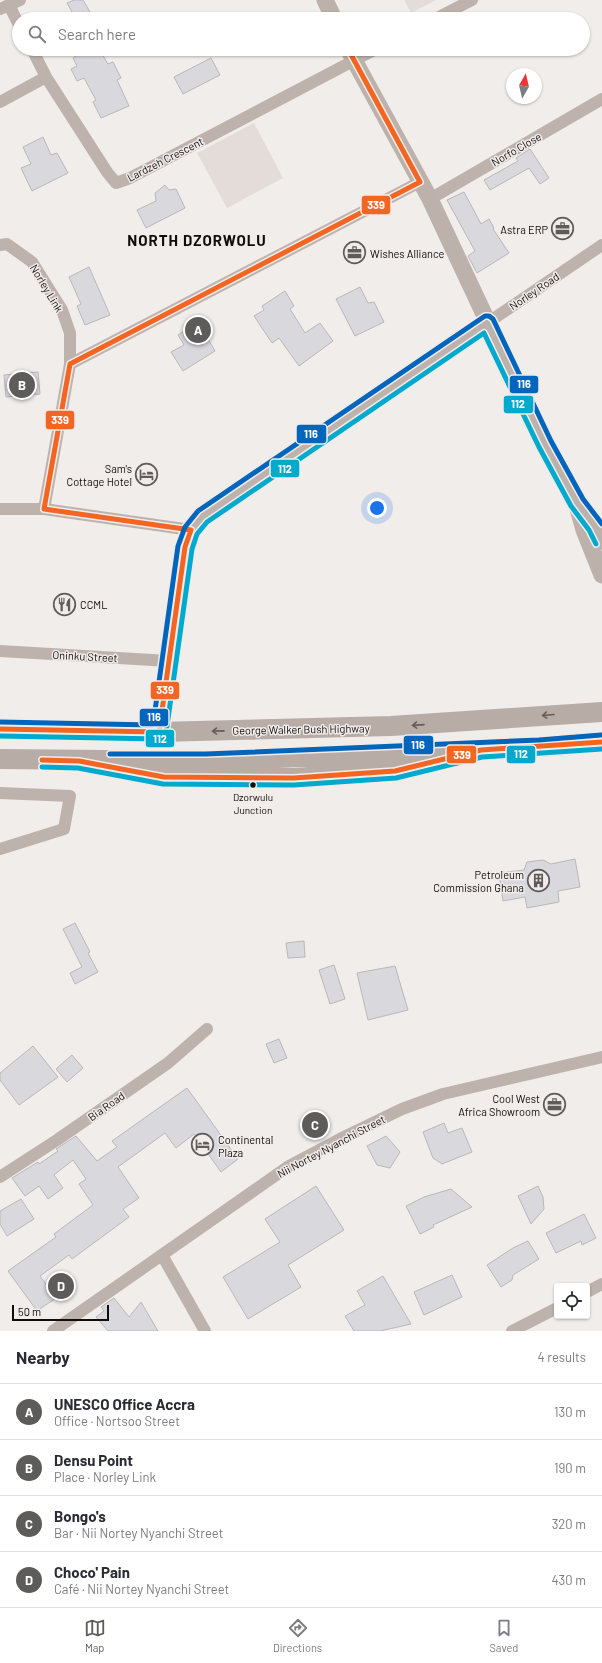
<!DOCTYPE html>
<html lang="en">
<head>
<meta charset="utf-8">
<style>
  body { margin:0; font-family:Barlow,sans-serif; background:#f7f7f7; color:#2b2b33 }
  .controls { position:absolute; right:12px; bottom:12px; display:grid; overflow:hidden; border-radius:4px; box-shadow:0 1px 3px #0004 }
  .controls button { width:36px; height:36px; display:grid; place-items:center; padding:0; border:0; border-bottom:1px solid #e1e1e2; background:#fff; color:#2b2b33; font:20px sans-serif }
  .compass { position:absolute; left:506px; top:68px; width:36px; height:36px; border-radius:50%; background:#fff; box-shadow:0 1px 3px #0004; rotate:8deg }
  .scale { position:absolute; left:12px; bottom:10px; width:97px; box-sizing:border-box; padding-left:4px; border:2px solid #0f0e0d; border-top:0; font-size:11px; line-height:14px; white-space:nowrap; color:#0f0e0d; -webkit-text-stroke:3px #f1ecea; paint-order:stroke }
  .you { position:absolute; left:377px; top:508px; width:14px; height:14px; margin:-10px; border:3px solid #fff; border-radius:50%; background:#1a73e8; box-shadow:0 0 0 6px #1a73e833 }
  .badge { display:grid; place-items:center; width:26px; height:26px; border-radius:50%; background:#5e5c5b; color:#fff; font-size:13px; font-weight:700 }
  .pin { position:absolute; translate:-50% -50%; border:2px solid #fff; box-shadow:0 1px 4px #0006 }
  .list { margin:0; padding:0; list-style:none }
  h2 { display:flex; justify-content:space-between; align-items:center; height:52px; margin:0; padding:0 16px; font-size:17px }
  h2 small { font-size:13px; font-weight:400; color:#7c7c81 }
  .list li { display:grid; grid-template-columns:26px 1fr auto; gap:12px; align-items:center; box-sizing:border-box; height:56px; padding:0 16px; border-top:1px solid #e1e1e2 }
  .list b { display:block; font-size:15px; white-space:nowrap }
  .list p { margin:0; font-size:13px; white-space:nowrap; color:#7c7c81 }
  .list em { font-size:13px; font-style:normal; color:#7c7c81 }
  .icon { flex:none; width:22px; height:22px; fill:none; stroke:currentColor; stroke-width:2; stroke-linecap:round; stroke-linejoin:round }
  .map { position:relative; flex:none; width:602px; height:1331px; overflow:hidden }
  .search { position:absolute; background:#fff; box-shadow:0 1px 3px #0004; left:12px; right:12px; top:12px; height:44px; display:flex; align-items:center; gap:10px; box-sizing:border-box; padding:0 14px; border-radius:22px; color:#7c7c81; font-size:15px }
  .sheet { height:276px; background:#fff }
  nav { display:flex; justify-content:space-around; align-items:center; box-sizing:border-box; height:56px; border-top:1px solid #e1e1e2; background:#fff; font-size:11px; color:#7c7c81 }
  nav a { display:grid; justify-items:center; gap:2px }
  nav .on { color:#5e5c5b }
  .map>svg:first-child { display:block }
  .built { fill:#e4dcd9 }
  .building { fill:#d9d8dd; stroke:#b9b8b8 }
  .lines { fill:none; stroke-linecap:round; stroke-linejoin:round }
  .minor { stroke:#beb2ad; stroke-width:12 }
  .secondary { stroke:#bdb1ab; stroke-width:17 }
  .trunk { stroke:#b8aca6; stroke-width:20 }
  .bus-1-casing { stroke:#f1ecea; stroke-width:8 }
  .bus-2-casing { stroke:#f1ecea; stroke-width:8 }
  .bus-3-casing { stroke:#f1ecea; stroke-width:8 }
  .bus-1 { stroke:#f26522; stroke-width:5 }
  .bus-2 { stroke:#00a9ce; stroke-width:5 }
  .bus-3 { stroke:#0065bd; stroke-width:5 }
  .oneway { stroke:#645d5a }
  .bus-dot { fill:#0f0e0d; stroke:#f1ecea; stroke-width:1.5 }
  .labels { text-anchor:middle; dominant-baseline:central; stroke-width:3; stroke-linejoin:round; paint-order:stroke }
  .bus-label { font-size:10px; fill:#0f0e0d; stroke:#f1ecea }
  .street-label { font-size:11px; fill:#0f0e0d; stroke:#f1ecea }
  .poi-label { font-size:11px; fill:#0f0e0d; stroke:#f1ecea; text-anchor:end }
  .district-label { font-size:15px; font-weight:bold; letter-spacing:1px; fill:#0f0e0d; stroke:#f1ecea }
  .line-badge { stroke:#f1ecea; stroke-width:1.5 }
  .badge-label { font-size:11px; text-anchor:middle; font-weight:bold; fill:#fff }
</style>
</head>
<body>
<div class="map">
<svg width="602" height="1331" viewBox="0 0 602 1331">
  <rect width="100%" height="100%" fill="#f0edeb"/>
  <path class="built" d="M404,0H436L411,13Z
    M254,123L283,178L227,208L197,153Z"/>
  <path class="building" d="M74,0H83L94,19H76L67,3Z
    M89,49H99L108,64L113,62L121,78L117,80L129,106L101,118L93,102L96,100L84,78L77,81L71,69L77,66L73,58Z
    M211,58L220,75L183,94L174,77Z
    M43,137L51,155L57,153L68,173L32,191L21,168L31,164L23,147Z
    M530,149L549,178L540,184L529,168L490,190L484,180L518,161L516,158Z
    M165,185L169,190L176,189L185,208L146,228L137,210L156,201L155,193Z
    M464,192L481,224L489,219L494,228L493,229L509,253L477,273L468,256L475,251L447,200Z
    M89,267L110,315L85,325L77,306L81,304L69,277Z
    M360,287L368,303L374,302L384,322L355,336L336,299Z
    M285,291L294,306L290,309L305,333L320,323L333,341L299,366L279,338L272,343L254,316L264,310L262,306Z
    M198,322L215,351L183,371L171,352L184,345L178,335Z
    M38,372L40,394L6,397L4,375Z
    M575,859L580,887L558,891L559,902L527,908L525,897L503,901L499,873L524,870L527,862L543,860L551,864Z
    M75,923L90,952L88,953L98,972L75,984L70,973L82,967L63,929Z
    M304,941L305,957L288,958L286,943Z
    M334,965L345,999L330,1004L319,970Z
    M395,966L408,1010L368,1020L357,973Z
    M279,1039L287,1058L274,1063L266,1044Z
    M33,1046L58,1077L19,1105L0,1080V1073Z
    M72,1055L83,1068L67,1082L56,1069Z
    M187,1088L238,1159L221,1172L194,1134L176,1148L165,1133L118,1167L139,1198L123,1209L129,1217L72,1259L69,1255L40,1276L56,1298L37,1311L8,1271L56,1237L54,1234L93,1205L79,1184L86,1179L73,1160L54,1175L63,1188L48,1199L39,1186L25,1196L12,1178L38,1162L39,1164L58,1151L56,1149L76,1136L97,1161L117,1147L112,1141Z
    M444,1123L448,1133L462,1128L472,1152L442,1164L433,1158L423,1132Z
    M386,1136L400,1152L390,1168L377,1165L367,1146Z
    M316,1186L344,1230L288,1265L301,1287L248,1319L223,1277L280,1242L265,1219Z
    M538,1186L543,1197L544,1209L531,1224L518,1196Z
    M451,1189L472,1207L433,1225L434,1227L420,1234L406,1206L424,1197Z
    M21,1199L34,1219L7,1236L0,1224V1211Z
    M584,1214L596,1238L582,1245L581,1241L556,1253L546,1233Z
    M528,1241L539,1259L513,1275L512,1280L501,1287L487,1265L513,1248Z
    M452,1275L462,1297L424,1315L414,1292Z
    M383,1276L411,1324L380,1331H354L345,1316L365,1305L357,1291Z
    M114,1298L129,1317L141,1302L158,1331H108L96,1317L104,1311L101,1307Z"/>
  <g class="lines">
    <path class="minor" d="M9,5L19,25
      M0,9L20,0
      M435,19L472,0
      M32,49L46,77L107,172L116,183L130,178L376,49
      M0,102L46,77
      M430,199L602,99
      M0,245L7,244L32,262L62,310L70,333V364L44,509
      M70,364L420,182
      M0,509H44L191,530
      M0,651L169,661
      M159,732L185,547L191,530L202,517L602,245
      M0,793L70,796L64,829L0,849
      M0,1177L57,1140L132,1088L168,1063L207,1029
      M162,1255L205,1331
      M587,1292L602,1284
      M53,1331L289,1166L340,1139L402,1109L443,1094L602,1057
      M512,1331L557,1308"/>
    <path class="secondary" d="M325,0L334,19
      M348,49L430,199L545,444L577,503L595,526L602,541
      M578,509L584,530L602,575"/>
    <path class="trunk" d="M0,729L159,732L391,726L602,712
      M0,759L206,761L539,747L602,742
      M124,770L164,777L294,778L395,771L444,759"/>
    <defs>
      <path id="bus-1" d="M0,729L159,732L185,547L191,530L44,509L70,364L420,182L348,49
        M42,760L79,761L164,777L294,778L395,771L481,750L602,742"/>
      <path id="bus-2" d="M0,736L159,739L163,738L166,733L192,549L197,534L207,522L484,333L539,447L571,506L589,530L596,544
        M42,767L78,768L163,784L294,785L396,778L482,757L602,749"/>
      <path id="bus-3" d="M0,722L153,725L178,546L185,527L198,511L485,316H489L493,319L551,441L583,499L602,524
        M110,754H206L539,740L601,735"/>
    </defs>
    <use href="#bus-1" class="bus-1-casing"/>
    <use href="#bus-2" class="bus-2-casing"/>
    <use href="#bus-3" class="bus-3-casing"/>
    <use href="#bus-1" class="bus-1"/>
    <use href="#bus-2" class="bus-2"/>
    <use href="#bus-3" class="bus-3"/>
  </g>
  <defs><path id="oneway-shaft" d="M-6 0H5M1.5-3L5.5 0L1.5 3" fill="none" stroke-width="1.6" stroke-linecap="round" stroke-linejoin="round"/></defs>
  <g class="oneway">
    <use href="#oneway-shaft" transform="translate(548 715) rotate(175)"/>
    <use href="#oneway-shaft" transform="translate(418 725) rotate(176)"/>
    <use href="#oneway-shaft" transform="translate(218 731) rotate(179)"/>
  </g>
  <defs>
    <symbol id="office-ring" viewBox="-11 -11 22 22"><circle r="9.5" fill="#f1ecea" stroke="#5e5c5b" stroke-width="1.5"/><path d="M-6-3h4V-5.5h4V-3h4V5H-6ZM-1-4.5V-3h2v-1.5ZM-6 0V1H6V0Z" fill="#5e5c5b"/></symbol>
    <symbol id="hotel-ring" viewBox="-11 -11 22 22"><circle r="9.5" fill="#f1ecea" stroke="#5e5c5b" stroke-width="1.5"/><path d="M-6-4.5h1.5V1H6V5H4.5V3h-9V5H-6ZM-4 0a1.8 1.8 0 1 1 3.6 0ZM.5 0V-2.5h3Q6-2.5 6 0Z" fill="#5e5c5b"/></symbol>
    <symbol id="restaurant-ring" viewBox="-11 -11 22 22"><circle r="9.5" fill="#f1ecea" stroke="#5e5c5b" stroke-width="1.5"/><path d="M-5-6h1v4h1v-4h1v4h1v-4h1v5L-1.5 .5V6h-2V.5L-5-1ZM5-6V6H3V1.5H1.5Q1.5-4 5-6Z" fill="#5e5c5b"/></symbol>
    <symbol id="building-ring" viewBox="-11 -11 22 22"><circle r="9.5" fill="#f1ecea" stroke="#5e5c5b" stroke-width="1.5"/><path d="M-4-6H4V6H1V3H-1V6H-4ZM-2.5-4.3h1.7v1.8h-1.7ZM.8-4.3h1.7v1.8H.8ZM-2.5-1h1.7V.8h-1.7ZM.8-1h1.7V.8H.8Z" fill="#5e5c5b"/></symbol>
  </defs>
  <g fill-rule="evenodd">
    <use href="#office-ring" x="550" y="216" width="25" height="25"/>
    <use href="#office-ring" x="342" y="240" width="25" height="25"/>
    <use href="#hotel-ring" x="134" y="462" width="25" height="25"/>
    <use href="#restaurant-ring" x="52" y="592" width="25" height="25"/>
    <use href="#building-ring" x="526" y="868" width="25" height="25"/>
    <use href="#office-ring" x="542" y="1092" width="25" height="25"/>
    <use href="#hotel-ring" x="190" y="1132" width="25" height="25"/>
  </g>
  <circle class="bus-dot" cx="253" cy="785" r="3.5"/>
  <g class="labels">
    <g class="bus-label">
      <text x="253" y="797">Dzorwulu<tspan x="253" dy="13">Junction</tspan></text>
    </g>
    <g class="street-label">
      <text transform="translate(516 149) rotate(-30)">Norfo Close</text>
      <text transform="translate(165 159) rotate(-27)">Lardzeh Crescent</text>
      <text transform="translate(47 288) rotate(59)">Norley Link</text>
      <text transform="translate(534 291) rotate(-34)">Norley Road</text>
      <text transform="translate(85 656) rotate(3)">Oninku Street</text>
      <text transform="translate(301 729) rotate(-1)">George Walker Bush Highway</text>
      <text transform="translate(106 1106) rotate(-35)">Bia Road</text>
      <text transform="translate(331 1146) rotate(-28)">Nii Nortey Nyanchi Street</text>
    </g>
    <g class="poi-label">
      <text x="548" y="229">Astra ERP</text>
      <text x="370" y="253" text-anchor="start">Wishes Alliance</text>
      <text x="132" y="468">Sam's<tspan x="132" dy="13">Cottage Hotel</tspan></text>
      <text x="80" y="604" text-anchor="start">CCML</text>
      <text x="524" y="874">Petroleum<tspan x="524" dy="13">Commission Ghana</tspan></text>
      <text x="540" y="1098">Cool West<tspan x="540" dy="13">Africa Showroom</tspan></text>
      <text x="218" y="1139" text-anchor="start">Continental<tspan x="218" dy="13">Plaza</tspan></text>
    </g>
    <g class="district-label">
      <text x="197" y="240">NORTH DZORWOLU</text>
    </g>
  </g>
  <g class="line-badge">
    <rect x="361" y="195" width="30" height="20" rx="4" fill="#f26522"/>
    <rect x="509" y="375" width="30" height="19" rx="4" fill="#0065bd"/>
    <rect x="503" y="395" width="31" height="19" rx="4" fill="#00a9ce"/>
    <rect x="45" y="410" width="30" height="20" rx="4" fill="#f26522"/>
    <rect x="296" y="424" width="31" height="20" rx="4" fill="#0065bd"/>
    <rect x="270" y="459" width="30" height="19" rx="4" fill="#00a9ce"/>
    <rect x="150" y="681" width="30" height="19" rx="4" fill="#f26522"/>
    <rect x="139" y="708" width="30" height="19" rx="4" fill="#0065bd"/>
    <rect x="145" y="729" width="30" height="19" rx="4" fill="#00a9ce"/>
    <rect x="403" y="735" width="31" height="20" rx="4" fill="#0065bd"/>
    <rect x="506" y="745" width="30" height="19" rx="4" fill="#00a9ce"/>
    <rect x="446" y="745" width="31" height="19" rx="4" fill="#f26522"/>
  </g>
  <g class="badge-label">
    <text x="376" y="209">339</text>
    <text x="524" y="388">116</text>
    <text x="518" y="408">112</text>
    <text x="60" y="424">339</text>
    <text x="311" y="438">116</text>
    <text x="285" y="473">112</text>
    <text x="165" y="694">339</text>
    <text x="154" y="721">116</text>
    <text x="160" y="743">112</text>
    <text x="418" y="749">116</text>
    <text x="521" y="758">112</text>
    <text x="462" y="759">339</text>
  </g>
</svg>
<div class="controls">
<button><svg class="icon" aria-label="locate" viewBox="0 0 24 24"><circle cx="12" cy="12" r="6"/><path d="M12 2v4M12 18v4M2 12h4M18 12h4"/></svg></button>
</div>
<svg class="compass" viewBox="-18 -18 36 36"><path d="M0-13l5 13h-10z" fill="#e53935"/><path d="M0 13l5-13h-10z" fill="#7c7c81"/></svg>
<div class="scale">50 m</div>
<div class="you"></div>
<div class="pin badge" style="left:198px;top:330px">A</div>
<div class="pin badge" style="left:22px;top:385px">B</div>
<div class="pin badge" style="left:315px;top:1125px">C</div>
<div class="pin badge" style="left:61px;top:1286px">D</div>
<div class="search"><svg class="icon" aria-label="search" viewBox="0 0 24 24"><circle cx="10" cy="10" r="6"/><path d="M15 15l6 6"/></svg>Search here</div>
</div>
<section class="sheet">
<h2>Nearby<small>4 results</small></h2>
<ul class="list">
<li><span class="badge">A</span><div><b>UNESCO Office Accra</b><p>Office · Nortsoo Street</p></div><em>130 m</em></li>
<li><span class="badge">B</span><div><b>Densu Point</b><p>Place · Norley Link</p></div><em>190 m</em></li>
<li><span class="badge">C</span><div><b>Bongo's</b><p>Bar · Nii Nortey Nyanchi Street</p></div><em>320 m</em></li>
<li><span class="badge">D</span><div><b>Choco' Pain</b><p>Café · Nii Nortey Nyanchi Street</p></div><em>430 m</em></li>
</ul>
</section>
<nav>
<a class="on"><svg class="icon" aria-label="map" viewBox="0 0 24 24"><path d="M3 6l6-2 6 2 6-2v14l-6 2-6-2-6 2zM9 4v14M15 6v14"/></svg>Map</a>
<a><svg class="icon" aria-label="directions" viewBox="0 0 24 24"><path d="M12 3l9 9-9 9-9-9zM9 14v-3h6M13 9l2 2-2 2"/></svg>Directions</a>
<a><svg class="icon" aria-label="saved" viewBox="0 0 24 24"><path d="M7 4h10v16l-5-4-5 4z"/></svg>Saved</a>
</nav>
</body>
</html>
